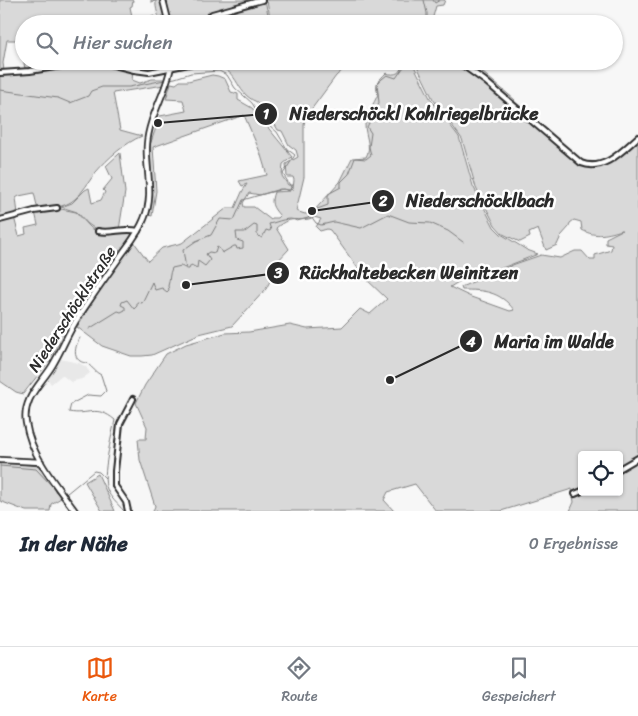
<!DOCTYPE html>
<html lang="de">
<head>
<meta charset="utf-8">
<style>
  body { margin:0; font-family:Sriracha,sans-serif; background:#f2f2f3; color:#1f2937 }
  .controls { position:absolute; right:15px; bottom:15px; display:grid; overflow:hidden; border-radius:5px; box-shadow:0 1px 4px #0004 }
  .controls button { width:45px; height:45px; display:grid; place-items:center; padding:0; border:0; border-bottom:1px solid #e0e1e3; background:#fff; color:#1f2937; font:25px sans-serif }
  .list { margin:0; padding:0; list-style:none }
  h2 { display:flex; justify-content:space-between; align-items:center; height:65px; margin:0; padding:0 20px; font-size:21px }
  h2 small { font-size:16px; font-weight:400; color:#747a83 }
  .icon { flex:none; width:28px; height:28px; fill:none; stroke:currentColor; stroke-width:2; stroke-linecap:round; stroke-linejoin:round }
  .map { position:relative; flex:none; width:638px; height:511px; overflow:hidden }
  .search { position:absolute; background:#fff; box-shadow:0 1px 4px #0004; left:15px; right:15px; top:15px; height:55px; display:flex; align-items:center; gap:12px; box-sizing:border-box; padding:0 18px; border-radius:28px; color:#747a83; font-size:19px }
  .sheet { height:135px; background:#fff }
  nav { display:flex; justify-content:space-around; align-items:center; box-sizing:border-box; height:70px; border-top:1px solid #e0e1e3; background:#fff; font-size:14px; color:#747a83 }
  nav a { display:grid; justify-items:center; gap:2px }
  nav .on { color:#ea580c }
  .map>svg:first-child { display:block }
  .built { fill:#e8e8e8 }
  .green { fill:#d9d9d9; stroke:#828282; fill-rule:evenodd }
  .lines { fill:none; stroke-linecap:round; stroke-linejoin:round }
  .stream { stroke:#7b7b7b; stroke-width:1 }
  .minor-casing { stroke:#2b2b2b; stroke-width:8 }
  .major-casing { stroke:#2b2b2b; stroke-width:8 }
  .minor { stroke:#fff; stroke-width:4 }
  .major { stroke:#fff; stroke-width:4.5 }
  .labels { text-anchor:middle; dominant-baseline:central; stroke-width:5; stroke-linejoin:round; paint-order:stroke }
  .street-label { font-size:16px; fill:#2b2b2b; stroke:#fff }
  .leader { fill:none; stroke:#2b2b2b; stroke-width:2 }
  .callout-dot { fill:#2b2b2b; stroke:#fff; stroke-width:2 }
  .mark-label { font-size:15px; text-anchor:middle; font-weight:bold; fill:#fff }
  .callout-label { font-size:18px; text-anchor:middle; font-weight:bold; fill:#2b2b2b; stroke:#fff; stroke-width:5; stroke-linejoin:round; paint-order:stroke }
</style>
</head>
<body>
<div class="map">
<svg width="638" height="511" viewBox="0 0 638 511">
  <rect width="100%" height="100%" fill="#f7f7f7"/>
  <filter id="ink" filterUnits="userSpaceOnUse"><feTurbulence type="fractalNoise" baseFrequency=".02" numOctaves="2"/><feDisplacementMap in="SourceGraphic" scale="10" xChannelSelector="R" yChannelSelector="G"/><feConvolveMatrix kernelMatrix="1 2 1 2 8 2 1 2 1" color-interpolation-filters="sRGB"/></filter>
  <g filter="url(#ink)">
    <path class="built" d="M60,359L79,363L86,367L90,373L82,379L73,381L72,383L62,375L51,384L47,378Z"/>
    <path class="green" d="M0,0H133L132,6L130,7L133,21L138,23L154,16V24H24V40H7L3,63L4,71H0Z
      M151,0H257L211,12L209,17L265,0L270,24H160C159,15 155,9 156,1L151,2Z
      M267,0H445L443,5L436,6L431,24H271Z
      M23,55L24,61H86L25,70Z
      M123,61H150L146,62L147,71L122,67Z
      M215,61H353L336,76L305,118L304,125V177L296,211L305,214L312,213L340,182L352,158L366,157C372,147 365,135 365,125C366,114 374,104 378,94C374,84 379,80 386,73C396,76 402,73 402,62H412L431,100L459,137L473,186L494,227L501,234L527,250L538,254L479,277L480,274L478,272H475L450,287L471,297L510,311L514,310C500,291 483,290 462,290L461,287L515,264L541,255L560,258L575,251H582L590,260H595V255L611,250L612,245L606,244V238L622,230C608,234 596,238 582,230L581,222L574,220L570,223L569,227L561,236L557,245L546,250L538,229L529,233L530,237L520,242L503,234L495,225L476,188L462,139L433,99L417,66V62H450L464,67L491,88L579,163C585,164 592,167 598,166C613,165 627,148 638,139V511H570L574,502L572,489L501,511H436L415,484L388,492L384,500L394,511H153L155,506L140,460L138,439H146L147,427L136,403L145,385L166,354L186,344L225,333L249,332L290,325L307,329L342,327L360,309L370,314L387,299L365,278L330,230L327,229L320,231L316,227L321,219L314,217C300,224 293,213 276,228L289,249L275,264L270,281L266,289L232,326L199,334L152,355L142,356H131L102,346L77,327L100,290L134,242L148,261L162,248L182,243L227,208H235L242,192L247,184L242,186L239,181L267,175L260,152L244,115L153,147L156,191L152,216L149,215L152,195L150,145L160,116L186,111L183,100L166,99L171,83L176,84L180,81H188L212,75L218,76L225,79L231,92L238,94V100L252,108L292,157L283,164L282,176L288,185H293L290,190L293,189L294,180L293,177H287L286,164L298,157L296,150L289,145L282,131L278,130L271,118L260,109L257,102C232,92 242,67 208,66V63ZM283,189L290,191L274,192C270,203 272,207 280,216L278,218H272L271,220L254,207H244L243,203L249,193L260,195ZM582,455H619V492H582Z
      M458,61H469L515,100L512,103L465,65Z
      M86,64L106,65L133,72L132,80L140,83L152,79H165L164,85L113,93L120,130L142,136C125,143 108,158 96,172C89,181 83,192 75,199C65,208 49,208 38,210L34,193L19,196L16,198L18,214L0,218V74Z
      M120,153L125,192L119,230H97L88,224L77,212L61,207L72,203L85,190L89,188L92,203L101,200L105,192L103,190L112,179L106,166Z
      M61,209L76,212L90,227L97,232H134L84,302L46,365L23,394L16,392L0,381V221L14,217L19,236L26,234L25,228L38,225L35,212Z
      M0,462L39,466L61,498L51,504L50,511H26L0,501Z
      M98,474L115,511H102L85,482Z"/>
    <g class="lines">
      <path class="stream" d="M424,0L427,13V24
        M433,0L435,3L440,0
        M0,90L58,98L70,103L88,96L91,91L102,87H129L175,78L191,73L219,71L227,75L235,88L252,103L262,119L277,132L287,149L295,155L283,174L291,187L290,190L280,189L243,200L234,220L220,219L211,235L196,241L183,250L186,269
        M311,216L316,223L321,225L334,222L361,228L388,214L409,222L430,223L448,231L463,242
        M187,269H189L191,265L197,268L198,261L205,266L210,260L206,254L209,252L215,253L217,247L220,249L222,253L234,246H236L237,249L243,248V242L237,240L236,232H245L254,225L257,226V235L262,238L266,230L269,231L271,230L269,224C278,222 289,216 297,221L308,218L313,213L312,211L328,205V194L341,187V182L349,174L355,158L366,159L371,155L369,147L371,133L367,127L371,119L369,114L379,103L377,83L387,75L396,78L408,61
        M89,329L118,311L121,312L125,310V307L121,305L122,302L127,300L134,309L137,306V302L142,303L152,282L155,290L162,288L167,292L169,290L168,286C170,280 169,274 172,268L181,266L185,268
        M80,338C76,344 72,356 80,361C85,364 84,361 88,364C93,368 95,372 101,375L106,391L101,396L88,395L71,404L69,412C88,416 96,404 115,420C112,435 101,477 107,489C110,498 118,504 124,511
        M0,466L36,469L52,486
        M55,491L58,493
        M66,494L94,471L99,472L105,478"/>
      <defs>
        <path id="minor" d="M203,24L212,14L262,0
          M452,61L464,66L485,81L581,163C604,172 622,151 638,137
          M0,73L30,71L86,62L106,63L134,70L149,72L204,61
          M0,220L34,211L57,208
          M98,231C111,234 125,227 138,231
          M619,469L638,458
          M575,494L582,491
          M128,511L126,502L115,486V471L120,424L133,399"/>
        <path id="major" d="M163,0L169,24
          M0,460L41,462
          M75,511C56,485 31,456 26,423C22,399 41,384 52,366C62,350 68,332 79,316C93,295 107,275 122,254C130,243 139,232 144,219C155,194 145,169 147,144C149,115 168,91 172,61"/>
      </defs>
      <use href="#minor" class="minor-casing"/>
      <use href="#major" class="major-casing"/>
      <use href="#minor" class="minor"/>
      <use href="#major" class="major"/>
    </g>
  </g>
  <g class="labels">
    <g class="street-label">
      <text transform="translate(72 309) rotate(-57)">Niederschöcklstraße</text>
    </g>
  </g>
  <path class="leader" d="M158 123L266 114M312 211L383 201M186 285L278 273M390 380L471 341"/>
  <g class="callout-dot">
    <circle cx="158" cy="123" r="5"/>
    <circle cx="312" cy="211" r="5"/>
    <circle cx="186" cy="285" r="5"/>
    <circle cx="390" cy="380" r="5"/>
    <circle cx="266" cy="114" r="12"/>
    <circle cx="383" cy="201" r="12"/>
    <circle cx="278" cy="273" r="12"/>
    <circle cx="471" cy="341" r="12"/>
  </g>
  <g class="mark-label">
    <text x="266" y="119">1</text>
    <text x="383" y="206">2</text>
    <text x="278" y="278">3</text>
    <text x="471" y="347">4</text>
  </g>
  <g class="callout-label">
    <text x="414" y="120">Niederschöckl Kohlriegelbrücke</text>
    <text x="480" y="207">Niederschöcklbach</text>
    <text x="409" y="279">Rückhaltebecken Weinitzen</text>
    <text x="554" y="348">Maria im Walde</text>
  </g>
</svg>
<div class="controls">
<button><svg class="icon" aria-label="locate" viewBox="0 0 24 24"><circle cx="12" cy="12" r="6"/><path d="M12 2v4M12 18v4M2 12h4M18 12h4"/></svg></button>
</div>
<div class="search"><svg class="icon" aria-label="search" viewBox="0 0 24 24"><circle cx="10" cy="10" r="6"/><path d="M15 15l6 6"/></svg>Hier suchen</div>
</div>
<section class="sheet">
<h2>In der Nähe<small>0 Ergebnisse</small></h2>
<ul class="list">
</ul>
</section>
<nav>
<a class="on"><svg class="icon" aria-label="map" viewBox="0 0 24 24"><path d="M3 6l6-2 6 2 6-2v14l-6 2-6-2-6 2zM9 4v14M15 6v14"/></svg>Karte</a>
<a><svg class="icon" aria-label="directions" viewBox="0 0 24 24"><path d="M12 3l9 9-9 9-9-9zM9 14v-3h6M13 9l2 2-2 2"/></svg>Route</a>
<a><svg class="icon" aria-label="saved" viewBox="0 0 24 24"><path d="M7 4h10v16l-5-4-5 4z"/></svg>Gespeichert</a>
</nav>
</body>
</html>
